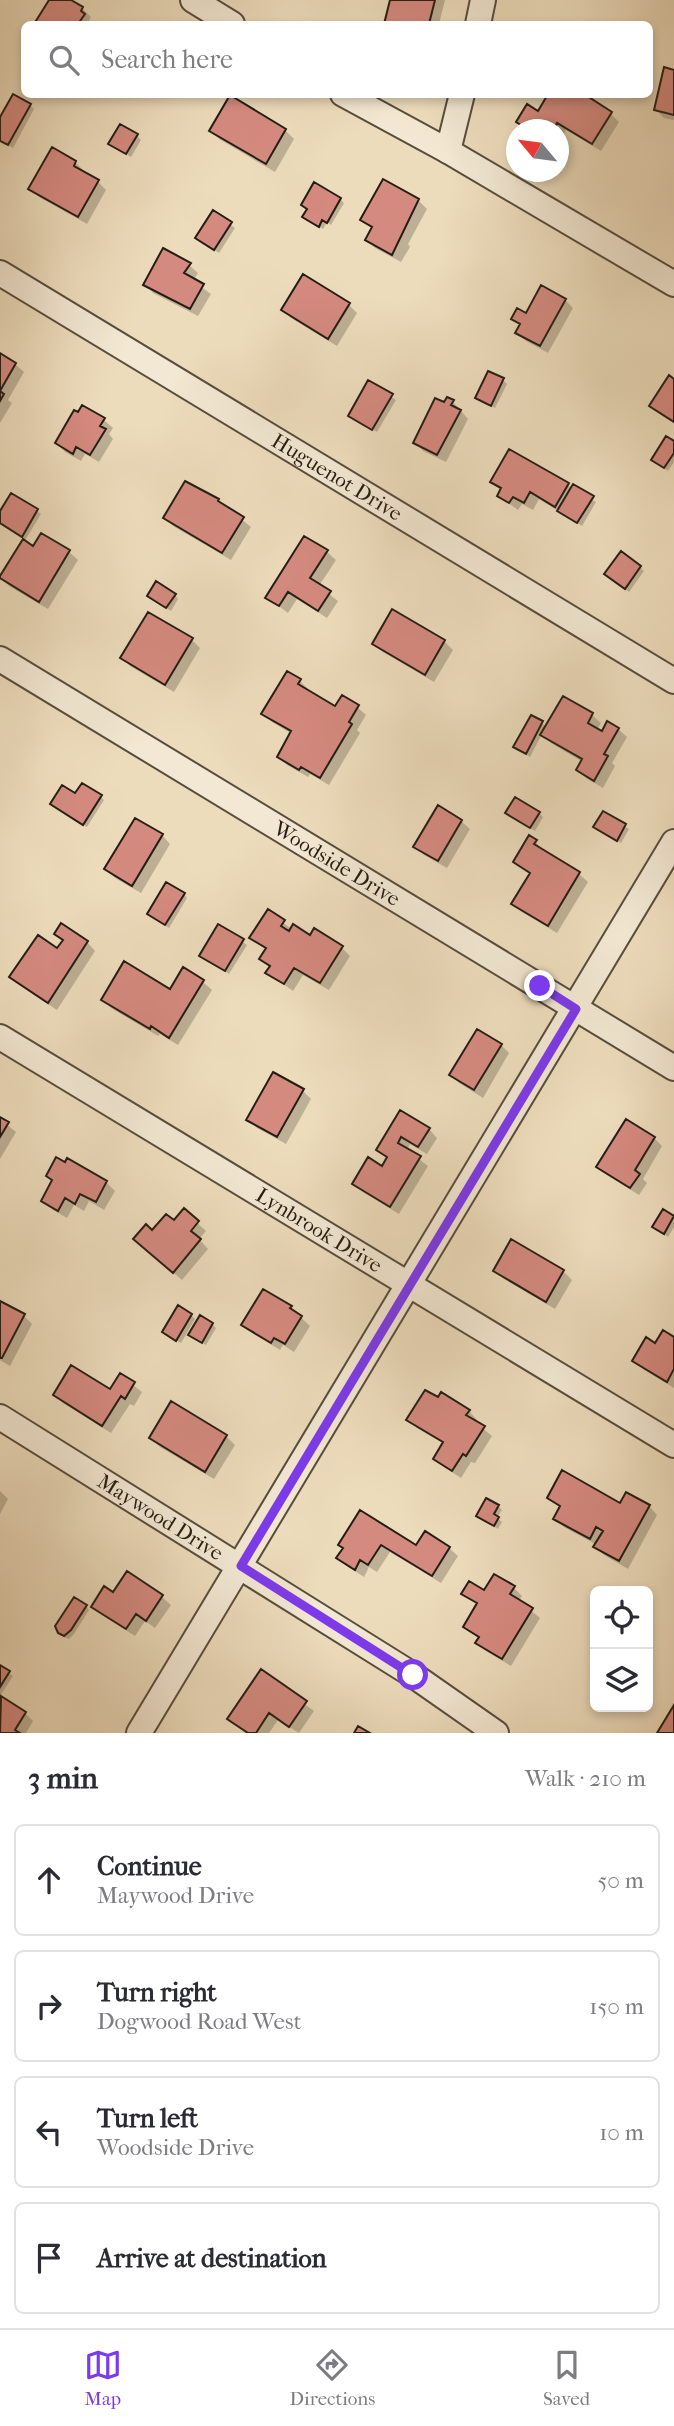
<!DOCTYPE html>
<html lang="en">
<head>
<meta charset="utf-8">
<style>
  body { margin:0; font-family:"IM FELL French Canon",serif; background:#f7f7f7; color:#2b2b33 }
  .controls { position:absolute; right:21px; bottom:21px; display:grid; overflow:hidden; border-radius:10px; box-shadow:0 4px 10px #0003 }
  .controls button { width:63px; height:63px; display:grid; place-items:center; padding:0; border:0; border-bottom:2px solid #e1e1e2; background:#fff; color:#2b2b33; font:35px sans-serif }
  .compass { position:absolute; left:506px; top:119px; width:63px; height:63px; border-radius:50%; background:#fff; box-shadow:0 4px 10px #0003; rotate:299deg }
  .stop { position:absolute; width:21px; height:21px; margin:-16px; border:5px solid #7c3aed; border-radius:50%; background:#fff }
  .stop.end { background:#7c3aed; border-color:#fff; box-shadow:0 2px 7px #0008 }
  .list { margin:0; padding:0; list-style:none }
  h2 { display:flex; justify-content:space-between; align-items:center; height:91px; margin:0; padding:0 28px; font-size:30px }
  h2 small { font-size:23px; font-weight:400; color:#7c7c81 }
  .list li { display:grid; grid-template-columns:46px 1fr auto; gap:21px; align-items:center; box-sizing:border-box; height:112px; margin:0 14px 14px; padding:0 14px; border:2px solid #e1e1e2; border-radius:10px }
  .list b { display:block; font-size:26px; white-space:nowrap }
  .list p { margin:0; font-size:23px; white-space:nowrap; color:#7c7c81 }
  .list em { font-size:23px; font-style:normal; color:#7c7c81 }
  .icon { flex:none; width:38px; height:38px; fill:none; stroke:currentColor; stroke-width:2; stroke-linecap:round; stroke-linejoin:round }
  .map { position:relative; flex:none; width:674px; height:1733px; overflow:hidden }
  .search { position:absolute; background:#fff; box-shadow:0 4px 10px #0003; left:21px; right:21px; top:21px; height:77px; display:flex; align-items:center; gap:18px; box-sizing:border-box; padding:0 24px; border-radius:10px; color:#7c7c81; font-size:26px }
  .sheet { height:595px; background:#fff }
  nav { display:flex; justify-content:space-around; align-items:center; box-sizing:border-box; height:98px; border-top:2px solid #e1e1e2; background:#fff; font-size:19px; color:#7c7c81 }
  nav a { display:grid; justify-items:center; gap:4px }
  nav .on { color:#7c3aed }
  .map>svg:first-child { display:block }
  .shadow { fill:#0003 }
  .building { fill:#d58a80; stroke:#251d13; stroke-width:2 }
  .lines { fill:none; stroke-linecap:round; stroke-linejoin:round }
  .minor-casing { stroke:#574d3d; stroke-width:28 }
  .minor { stroke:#f3e8d3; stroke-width:24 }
  .route { stroke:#7c3aed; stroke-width:9 }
  .labels { text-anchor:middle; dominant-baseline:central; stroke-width:5; stroke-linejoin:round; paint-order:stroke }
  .street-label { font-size:21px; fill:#251d13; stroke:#f3e8d3 }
</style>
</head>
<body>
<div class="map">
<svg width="674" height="1733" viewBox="0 0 674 1733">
  <rect width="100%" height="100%" fill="#eddcbc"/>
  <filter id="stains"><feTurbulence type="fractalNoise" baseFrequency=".00286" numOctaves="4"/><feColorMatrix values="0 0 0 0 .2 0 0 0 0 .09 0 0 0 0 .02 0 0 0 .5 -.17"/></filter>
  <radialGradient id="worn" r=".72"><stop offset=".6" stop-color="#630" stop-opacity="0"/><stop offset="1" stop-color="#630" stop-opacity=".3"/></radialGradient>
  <path class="shadow" d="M51,0H68L82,8L91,17L89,20L92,24H36Z
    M391,0H445L439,24H386Z
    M674,72V120L664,118L656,110Z
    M231,98L285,130L294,139L275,172L219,139L211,130Z
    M30,105L34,109L13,148L0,141V120Z
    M538,113L611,114L619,122L601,151L566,130L558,143V130H526L518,121Z
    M137,136L141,140L131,157L110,144Z
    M75,162L84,171L83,173L98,182L106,190L87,224L39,197L31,188Z
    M340,199L344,203L331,225L327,222L323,229L304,217Z
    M418,200L427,209L408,244L410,247L401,262L375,248L367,240L373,229L362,220Z
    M214,212L235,228L219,253L201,241Z
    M189,265L198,273L193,281L211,294L198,316L153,293L145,284Z
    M303,276L349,305L357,313L337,346L291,318L283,309Z
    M565,300L573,308L548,353L526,341L517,333L521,326L513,319Z
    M0,355L15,364L24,372L8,400L12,403L0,423Z
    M503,380L507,384L495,408L477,398Z
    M369,382L396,400L377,432L354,419Z
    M453,402L468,419L446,462L423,451L415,442L444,405Z
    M83,407L104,420L113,428L109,434L113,439L99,462L85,454L81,461L65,452L57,443Z
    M674,443V462L668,471L653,460Z
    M510,451L596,502L582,526L539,499L533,510L522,504L518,510L499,496L501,491L492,481Z
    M218,500L251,527L231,560L173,526L165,518Z
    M37,511L41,514L24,542L34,548L42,535L69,552L78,560L48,609L9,586L1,577L25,539L0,523V515Z
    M305,538L327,552L336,560L319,586L338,601L327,618L297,599L288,613L267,597Z
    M640,567L644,571L629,592L611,578Z
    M175,595L178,599L171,611L153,599Z
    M192,640L200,648L174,692L130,666L122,657Z
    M444,641L453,650L434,682L383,652L374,644Z
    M299,680L308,689L307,691L336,709L357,707L366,715L357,730L360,733L329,785L310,774L308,777L287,765L279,756L292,734L272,722L264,714Z
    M564,698L592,715L601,723L597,730L603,733L618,729L627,737L612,763L615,766L603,788L586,778L578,770L583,762L551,743L542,734L530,757L515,747L532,717L547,727Z
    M76,796L101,797L104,800L87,827L56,807Z
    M539,813L543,817L535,831L511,817Z
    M603,813L629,829L621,843L595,827Z
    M461,821L470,829L447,868L424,855L416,846Z
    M162,835L170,844L141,893L115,878L106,869Z
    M536,842L543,851L579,874L588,882L557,933L522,912L513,903L531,875L515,862Z
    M184,894L187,898L169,928L149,914Z
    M268,912L292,929L342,948L350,956L329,990L303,975L293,991L267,972L270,968L261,958L266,950L251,938Z
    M219,926L247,945L229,974L201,956Z
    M56,934L87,942L95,951L57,1010L19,985L11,976L58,950L64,941Z
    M184,970L203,982L212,990L178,1045L160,1034L158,1036L111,1008L103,999L171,991Z
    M501,1045L509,1053L483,1098L459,1083L451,1075Z
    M303,1091L311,1099L286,1144L257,1128L249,1119Z
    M401,1113L429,1129L437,1138L427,1154L410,1144L407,1150L428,1166L399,1214L363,1192L354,1183L383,1168L388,1159L378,1150Z
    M0,1119L16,1132L0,1159Z
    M654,1138L662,1146L643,1179L647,1183L639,1195L607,1175L599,1167Z
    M68,1161L106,1182L115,1191L104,1210L89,1201L84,1211L74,1205L67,1218L52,1209L43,1201L54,1182L48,1176L65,1165Z
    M184,1211L206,1231L199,1239L208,1249L182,1280L143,1247L153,1233L174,1223Z
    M663,1212L674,1218V1227L668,1237L658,1230Z
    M495,1271H563L572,1280L555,1309L504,1279Z
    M0,1303L24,1316L32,1324L10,1366L0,1360Z
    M290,1307L310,1326L294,1352L283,1345L280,1350L252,1333L243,1325Z
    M191,1315L195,1319L181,1343L168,1336Z
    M212,1324L216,1328L206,1345L190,1335Z
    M674,1339V1388L643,1369L634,1361L655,1345Z
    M120,1375L142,1392L134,1406L130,1404L111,1433L63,1403L55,1394L110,1391Z
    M439,1400L469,1411L477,1420L475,1422L492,1436L475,1463L471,1462L461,1478L444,1467L435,1459L444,1444L417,1428L409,1420Z
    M172,1404L226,1436L235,1445L214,1479L160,1447L151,1438Z
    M0,1491L8,1499L0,1514Z
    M549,1498L649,1506L657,1515L628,1569L604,1555L595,1547L597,1545L564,1527L555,1518L561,1509Z
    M498,1506L502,1510L497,1518L502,1522L498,1529L478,1516Z
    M360,1512L417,1547L449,1548L458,1556L441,1583L390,1552L377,1572L369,1567L364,1577L347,1566L338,1558L344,1550L340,1545Z
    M127,1574L162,1597L171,1605L155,1628L145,1621L135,1636L102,1615L94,1607L114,1594Z
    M514,1588L522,1596L519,1601L540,1618L511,1666L486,1651L478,1643L480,1639L465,1627L478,1605L464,1594Z
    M86,1606L89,1610L74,1634L69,1639L64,1637L60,1632Z
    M0,1667L13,1676L0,1696Z
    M261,1672L314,1711L299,1733L278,1720L269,1733H246L229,1719Z
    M0,1698L25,1713L33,1721L26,1733H0Z"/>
  <path class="building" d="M49,0H71L83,7L81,11L85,14L78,24L68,22L67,24H34Z
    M390,0H435L429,24H384Z
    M664,67L674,70V115L654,110Z
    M13,94L31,104L8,145L0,141V117Z
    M548,94H584L612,112L592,144L557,123L553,130H529L516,122L527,104L538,111Z
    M230,95L286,129L266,164L209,131Z
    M120,124L138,134L126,154L108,144Z
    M52,147L76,161L74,166L99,180L78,217L28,189Z
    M383,179L419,199L392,255L365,240L372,227L360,220Z
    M314,182L341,198L327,223L322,220L319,227L302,217L307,209L301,205Z
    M213,210L232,222L214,250L195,238Z
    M163,248L191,263L184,273L204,284L190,309L143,285Z
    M303,274L350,303L328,339L281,310Z
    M541,285L566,299L540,346L515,333L520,324L511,319L517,308L526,313Z
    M0,353L16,363L0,391L4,394L0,401Z
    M488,371L504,378L491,406L475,398Z
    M669,375L674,379V422L649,406Z
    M368,380L393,394L372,430L348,416Z
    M447,397L454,400L451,405L461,410L437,455L413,443L435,398L444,402Z
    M82,405L105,418L100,426L106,429L90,455L76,447L73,454L55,443L74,410L78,412Z
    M666,436L674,441V453L664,468L651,460Z
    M509,449L569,483L555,507L530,492L524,503L513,497L509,503L497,496L501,488L490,482Z
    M185,481L219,499L218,501L244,517L222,553L163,518Z
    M573,484L594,496L577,523L557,511Z
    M11,493L38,509L22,537L0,523V511Z
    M41,533L70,550L39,602L0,578V576L23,539L33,546Z
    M304,536L328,550L310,578L331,591L318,611L288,592L279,606L265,598Z
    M621,551L641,566L625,589L604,574Z
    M156,581L176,594L166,608L147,596Z
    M392,609L445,640L425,675L372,644Z
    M148,612L193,638L165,685L120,658Z
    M287,671L301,679L298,684L335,706L342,695L359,705L349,722L352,724L320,778L301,767L299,770L277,757L291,731L261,714Z
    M563,696L593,713L588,723L602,731L607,721L619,728L604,754L608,756L594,781L576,770L582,759L540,735Z
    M531,715L543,721L526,754L513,747Z
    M82,783L102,795L83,825L50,804L62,785L75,793Z
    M515,797L540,812L530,828L505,813Z
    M438,805L462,820L438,861L413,847Z
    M603,811L626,824L617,841L593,827Z
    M135,818L163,834L132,886L104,869Z
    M529,835L537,840L534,844L580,872L548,926L511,904L530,873L513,862Z
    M166,882L185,893L165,925L147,914Z
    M268,909L285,920L281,926L289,931L293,924L310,935L314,928L343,946L320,983L294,968L284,984L265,973L270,966L259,959L266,948L249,938Z
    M61,923L88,941L48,1003L9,977L38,935L57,948L63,940L54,934Z
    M218,924L244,939L225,971L199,956Z
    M124,961L170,989L183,967L204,980L169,1038L151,1026L150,1029L101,1000Z
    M477,1029L502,1044L474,1090L449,1075Z
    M273,1072L304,1089L277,1137L246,1120Z
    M400,1110L430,1128L418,1147L401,1137L398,1143L421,1156L390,1207L352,1184L368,1157L382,1166L387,1157L376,1150Z
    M0,1117L9,1122L0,1137Z
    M626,1119L655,1137L635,1170L640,1174L630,1188L596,1167Z
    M56,1157L65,1162L67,1158L107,1181L96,1202L80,1194L75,1204L65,1198L58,1211L41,1201L52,1180L46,1176Z
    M184,1208L199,1221L191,1231L201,1239L173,1273L133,1239L146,1224L152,1230L166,1214L174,1220Z
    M663,1209L674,1216L664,1234L652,1227Z
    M511,1239L564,1270L546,1302L493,1271Z
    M263,1289L292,1306L290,1308L302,1316L285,1344L274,1338L271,1343L241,1325Z
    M0,1301L25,1314L2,1358H0Z
    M178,1305L192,1314L176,1341L162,1332Z
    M200,1315L213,1323L202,1343L188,1335Z
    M663,1330L674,1337V1369L667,1382L632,1361L646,1337L655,1343Z
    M71,1365L110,1389L120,1373L135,1382L125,1399L121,1396L102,1426L53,1395Z
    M425,1390L438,1397L441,1392L470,1410L466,1415L485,1426L466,1456L463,1454L452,1471L433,1459L443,1442L406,1420Z
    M171,1401L227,1435L205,1472L149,1438Z
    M562,1470L620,1503L626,1492L650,1505L619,1561L593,1547L603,1531L596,1527L590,1539L553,1519L560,1506L547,1498Z
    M486,1498L499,1505L494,1514L499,1517L494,1526L476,1516Z
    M360,1510L416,1545L425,1531L450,1547L432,1576L381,1545L368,1565L360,1560L355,1570L336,1558L343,1548L338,1545Z
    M127,1571L163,1595L146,1621L136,1614L126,1629L91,1607L104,1586L113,1592Z
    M494,1574L515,1586L510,1594L533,1608L502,1659L475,1643L479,1637L463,1627L477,1603L461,1594L469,1581L484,1590Z
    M74,1597L87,1605L71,1630L64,1636L58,1633L55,1626Z
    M0,1665L10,1671L0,1687Z
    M261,1669L307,1701L289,1727L269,1713L256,1733H248L227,1719Z
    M1,1696L26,1712L15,1730L20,1733H0Z
    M674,1705V1733H657Z
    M358,1726L370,1733H354Z"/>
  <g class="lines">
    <defs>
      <g id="minor">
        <path d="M193,0L232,24"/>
        <path d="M478,24L483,0"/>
        <path d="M343,94L448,151L674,284"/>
        <path d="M448,151L462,94"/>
        <path id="s1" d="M0,273L674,681"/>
        <path id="s2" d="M0,659L674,1068"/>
        <path id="s3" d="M0,1037L674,1445"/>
        <path id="s4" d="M0,1417L413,1675L496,1733"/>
        <path d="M139,1733L674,842"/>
      </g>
    </defs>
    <use href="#minor" class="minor-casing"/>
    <use href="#minor" class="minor"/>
  </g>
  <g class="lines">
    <path class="route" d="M413,1675L241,1566L576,1009L540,986"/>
  </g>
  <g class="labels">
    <g class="street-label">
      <text stroke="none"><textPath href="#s1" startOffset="394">Huguenot Drive</textPath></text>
      <text stroke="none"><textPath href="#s2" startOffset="394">Woodside Drive</textPath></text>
      <text stroke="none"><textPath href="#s3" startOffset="373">Lynbrook Drive</textPath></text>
      <text stroke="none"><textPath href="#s4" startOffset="189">Maywood Drive</textPath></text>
    </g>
  </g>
  <rect width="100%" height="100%" filter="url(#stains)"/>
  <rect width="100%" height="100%" fill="url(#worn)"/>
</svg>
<div class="controls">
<button><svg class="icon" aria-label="locate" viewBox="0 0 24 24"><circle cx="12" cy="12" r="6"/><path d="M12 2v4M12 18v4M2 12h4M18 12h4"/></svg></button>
<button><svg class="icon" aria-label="layers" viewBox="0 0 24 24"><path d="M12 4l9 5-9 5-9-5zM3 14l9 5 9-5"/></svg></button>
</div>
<svg class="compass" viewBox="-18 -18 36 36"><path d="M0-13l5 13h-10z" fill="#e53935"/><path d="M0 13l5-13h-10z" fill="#7c7c81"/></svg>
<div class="stop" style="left:413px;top:1675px"></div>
<div class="stop end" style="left:540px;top:986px"></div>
<div class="search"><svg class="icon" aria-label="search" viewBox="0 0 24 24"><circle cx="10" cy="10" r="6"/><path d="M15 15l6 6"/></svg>Search here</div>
</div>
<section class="sheet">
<h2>3 min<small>Walk · 210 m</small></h2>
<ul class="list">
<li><svg class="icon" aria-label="ahead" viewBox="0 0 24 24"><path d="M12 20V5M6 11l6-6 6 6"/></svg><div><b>Continue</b><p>Maywood Drive</p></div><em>50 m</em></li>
<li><svg class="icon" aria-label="right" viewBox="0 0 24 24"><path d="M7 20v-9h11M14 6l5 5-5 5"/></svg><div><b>Turn right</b><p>Dogwood Road West</p></div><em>150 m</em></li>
<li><svg class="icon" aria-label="left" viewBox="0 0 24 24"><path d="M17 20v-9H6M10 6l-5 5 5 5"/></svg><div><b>Turn left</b><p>Woodside Drive</p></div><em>10 m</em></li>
<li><svg class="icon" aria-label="arrive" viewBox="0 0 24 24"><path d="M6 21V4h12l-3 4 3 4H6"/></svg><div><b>Arrive at destination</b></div></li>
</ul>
</section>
<nav>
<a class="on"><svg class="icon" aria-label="map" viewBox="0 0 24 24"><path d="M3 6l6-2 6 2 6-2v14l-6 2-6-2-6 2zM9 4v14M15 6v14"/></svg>Map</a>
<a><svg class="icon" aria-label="directions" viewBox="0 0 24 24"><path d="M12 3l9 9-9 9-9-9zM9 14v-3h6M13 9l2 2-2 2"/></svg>Directions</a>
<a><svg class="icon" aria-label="saved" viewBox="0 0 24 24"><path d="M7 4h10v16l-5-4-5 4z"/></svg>Saved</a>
</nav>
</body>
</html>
